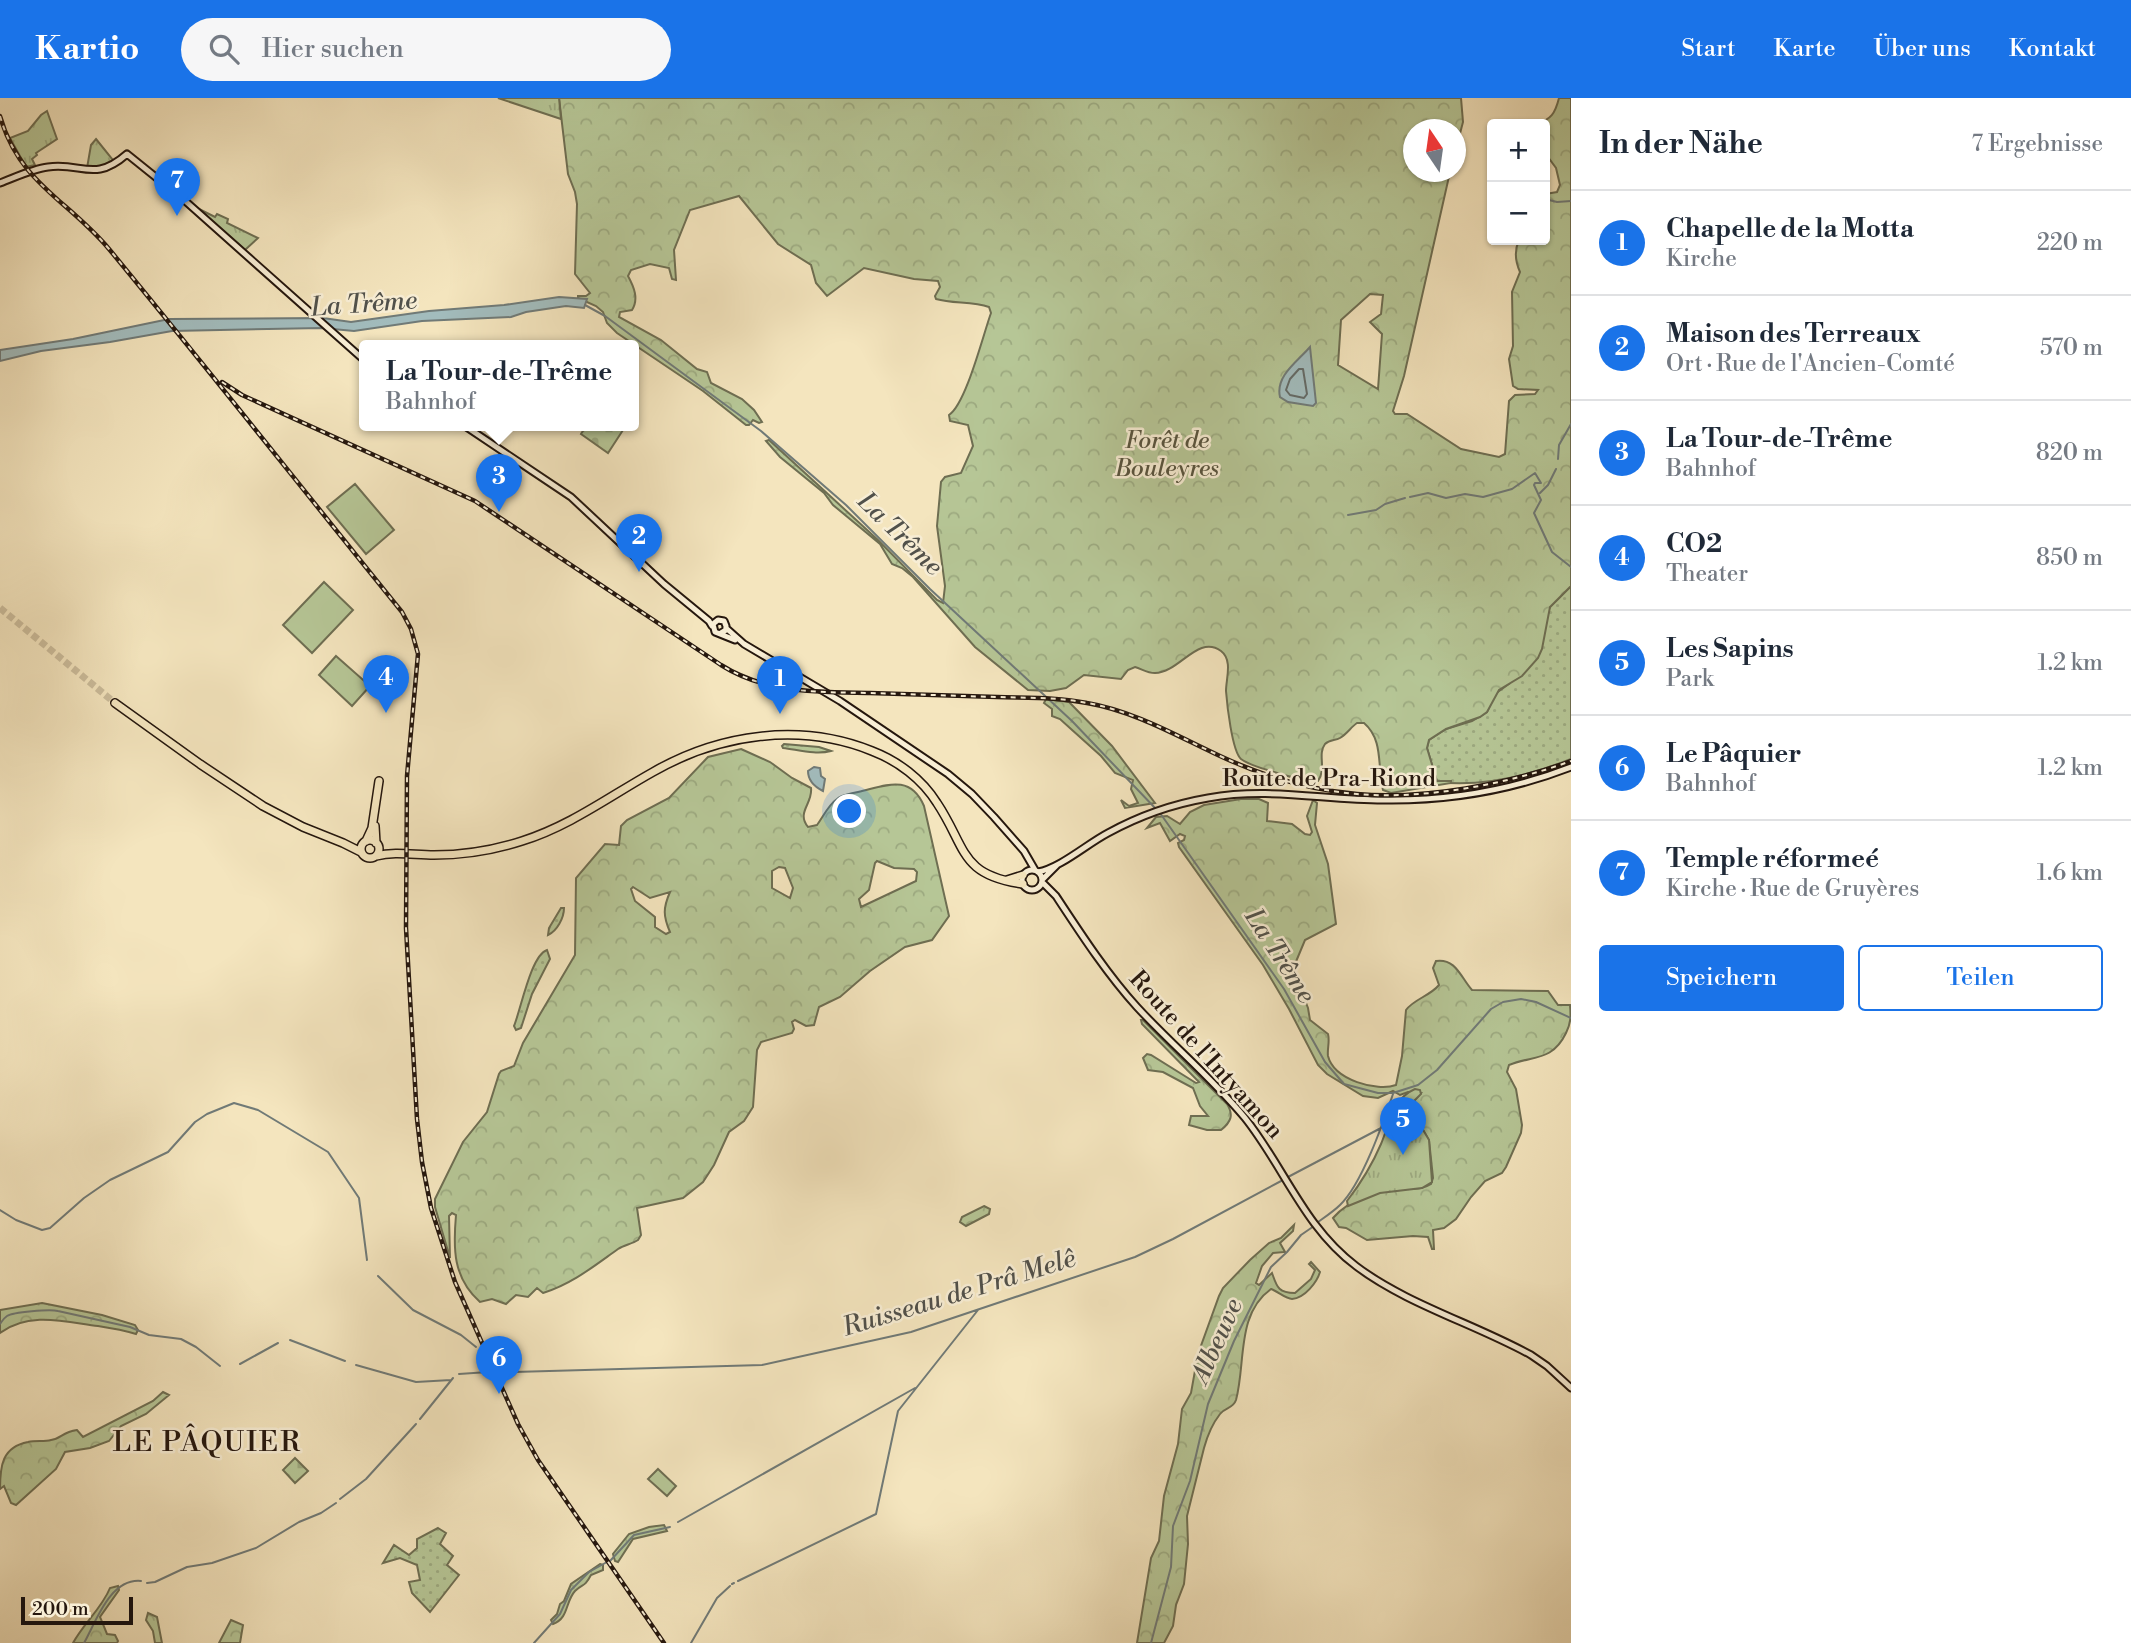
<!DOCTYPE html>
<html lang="de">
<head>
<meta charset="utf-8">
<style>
  body { margin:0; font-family:"Libre Bodoni",serif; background:#f6f6f7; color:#1f2937 }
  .controls { position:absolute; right:21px; top:21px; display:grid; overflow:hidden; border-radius:7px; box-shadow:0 2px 5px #0004 }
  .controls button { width:63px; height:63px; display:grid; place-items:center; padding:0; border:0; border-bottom:2px solid #e0e1e3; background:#fff; color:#1f2937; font:35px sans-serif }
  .compass { position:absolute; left:1403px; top:21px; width:63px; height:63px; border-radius:50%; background:#fff; box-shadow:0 2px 5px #0004; rotate:347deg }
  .scale { position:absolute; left:21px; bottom:18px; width:112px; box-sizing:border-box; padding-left:7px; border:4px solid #25170e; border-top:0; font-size:19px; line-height:24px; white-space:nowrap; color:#25170e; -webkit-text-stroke:5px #f8eed5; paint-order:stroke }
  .you { position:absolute; left:850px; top:714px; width:24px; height:24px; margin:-18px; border:5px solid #fff; border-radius:50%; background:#1a73e8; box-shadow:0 0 0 10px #1a73e833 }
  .badge { display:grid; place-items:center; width:46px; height:46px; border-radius:50%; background:#1a73e8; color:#fff; font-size:23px; font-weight:700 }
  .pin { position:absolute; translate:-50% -58px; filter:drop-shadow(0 2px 4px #0008) }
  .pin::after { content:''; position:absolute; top:37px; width:24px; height:21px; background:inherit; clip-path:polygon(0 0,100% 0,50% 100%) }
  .popup { position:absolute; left:359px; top:242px; width:280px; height:91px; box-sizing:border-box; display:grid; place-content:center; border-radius:7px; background:#fff; filter:drop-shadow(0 2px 5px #0005); font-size:23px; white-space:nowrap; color:#747a83 }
  .popup b { font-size:26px; color:#1f2937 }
  .popup::after { content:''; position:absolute; left:50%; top:100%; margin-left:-14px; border:14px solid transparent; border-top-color:#fff }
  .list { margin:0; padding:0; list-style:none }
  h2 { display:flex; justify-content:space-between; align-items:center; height:91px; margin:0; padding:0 28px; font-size:30px }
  h2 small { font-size:23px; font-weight:400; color:#747a83 }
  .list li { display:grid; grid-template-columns:46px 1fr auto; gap:21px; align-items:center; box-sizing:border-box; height:105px; padding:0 28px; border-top:2px solid #e0e1e3 }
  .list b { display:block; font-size:26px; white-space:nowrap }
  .list p { margin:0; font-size:23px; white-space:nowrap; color:#747a83 }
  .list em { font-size:23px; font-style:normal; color:#747a83 }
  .actions { display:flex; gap:14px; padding:21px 28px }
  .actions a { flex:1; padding:16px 0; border:2px solid #1a73e8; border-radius:7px; text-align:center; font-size:24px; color:#1a73e8 }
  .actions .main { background:#1a73e8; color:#fff }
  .icon { flex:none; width:38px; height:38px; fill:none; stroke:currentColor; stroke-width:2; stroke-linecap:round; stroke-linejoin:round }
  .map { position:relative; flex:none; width:1571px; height:1545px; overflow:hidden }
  header { display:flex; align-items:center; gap:42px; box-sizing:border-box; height:98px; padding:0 35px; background:#1a73e8; color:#fff }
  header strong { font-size:33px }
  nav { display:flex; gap:38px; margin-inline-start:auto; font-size:24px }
  .search { width:490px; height:63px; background:#f6f6f7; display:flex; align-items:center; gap:18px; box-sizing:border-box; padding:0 24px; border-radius:38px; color:#747a83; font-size:26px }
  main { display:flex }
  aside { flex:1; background:#fff }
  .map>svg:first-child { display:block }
  .grass { fill:url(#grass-dots); stroke:#6e6e52; stroke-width:2 }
  .forest { fill:url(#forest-crowns); stroke:#6e6e52; stroke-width:2; fill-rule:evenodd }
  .cemetery { fill:url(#cemetery-stones); stroke:#6e6e52; stroke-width:2 }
  .park { fill:url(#park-tufts); stroke:#6e6e52; stroke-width:2 }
  .pitch { fill:#b6c696; stroke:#6e6e52; stroke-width:2 }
  .water { fill:#a2bcbd; stroke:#707a77; stroke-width:2 }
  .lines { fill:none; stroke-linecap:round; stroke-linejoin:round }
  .shore { stroke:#646a66; stroke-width:2 }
  .stream { stroke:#707a77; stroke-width:2 }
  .trunk-tunnel { stroke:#cbbc9b; stroke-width:7; stroke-dasharray:7 3.5; stroke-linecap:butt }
  .secondary-casing { stroke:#25170e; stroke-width:9 }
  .trunk-casing { stroke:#25170e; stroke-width:10 }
  .secondary { stroke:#f8eed5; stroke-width:5 }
  .trunk { stroke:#f4e5be; stroke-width:7 }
  .rail-casing { stroke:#25170e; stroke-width:4.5 }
  .rail { stroke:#f8eed5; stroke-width:2; stroke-dasharray:5; stroke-linecap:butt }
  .labels { text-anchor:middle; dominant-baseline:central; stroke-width:5; stroke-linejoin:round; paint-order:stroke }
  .park-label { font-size:24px; font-style:italic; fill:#58543e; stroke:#f8eed5 }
  .street-label { font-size:24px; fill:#25170e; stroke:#f8eed5 }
  .water-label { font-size:26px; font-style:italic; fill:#51514b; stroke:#f8eed5 }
  .quarter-label { font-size:28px; letter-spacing:2px; fill:#25170e; stroke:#f8eed5 }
</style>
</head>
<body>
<header>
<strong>Kartio</strong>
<div class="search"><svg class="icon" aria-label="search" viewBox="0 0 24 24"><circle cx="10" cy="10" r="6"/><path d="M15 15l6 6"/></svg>Hier suchen</div>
<nav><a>Start</a><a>Karte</a><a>Über uns</a><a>Kontakt</a></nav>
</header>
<main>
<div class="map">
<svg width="1571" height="1545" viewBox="0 0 1571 1545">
  <defs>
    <pattern id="grass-dots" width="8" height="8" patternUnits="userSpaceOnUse" patternTransform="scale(1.75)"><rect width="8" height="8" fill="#b6c696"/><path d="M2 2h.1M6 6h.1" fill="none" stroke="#9ca980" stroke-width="1.8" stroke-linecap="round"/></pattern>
    <pattern id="forest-crowns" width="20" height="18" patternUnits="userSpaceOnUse" patternTransform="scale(1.75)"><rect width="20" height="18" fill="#b6c696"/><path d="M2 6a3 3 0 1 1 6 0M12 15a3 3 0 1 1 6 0" fill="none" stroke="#9ca980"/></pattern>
    <pattern id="cemetery-stones" width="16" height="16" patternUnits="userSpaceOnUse" patternTransform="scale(1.75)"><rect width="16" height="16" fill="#b6c696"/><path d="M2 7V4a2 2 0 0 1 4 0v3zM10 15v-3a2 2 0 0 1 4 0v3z" fill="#9ca980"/></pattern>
    <pattern id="park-tufts" width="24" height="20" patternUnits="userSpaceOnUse" patternTransform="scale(1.75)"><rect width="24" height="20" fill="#b6c696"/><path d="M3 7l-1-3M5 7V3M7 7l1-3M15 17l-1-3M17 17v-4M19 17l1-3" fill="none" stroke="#9ca980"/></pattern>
  </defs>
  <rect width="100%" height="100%" fill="#f4e5be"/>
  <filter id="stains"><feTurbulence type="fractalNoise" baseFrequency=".00286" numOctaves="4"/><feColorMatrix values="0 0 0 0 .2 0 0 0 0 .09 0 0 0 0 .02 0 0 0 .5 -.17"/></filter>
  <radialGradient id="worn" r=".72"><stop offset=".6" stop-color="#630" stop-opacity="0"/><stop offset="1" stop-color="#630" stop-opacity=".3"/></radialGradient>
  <path class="grass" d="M1571,488V661C1528,678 1480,689 1437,684L1427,650L1429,642L1446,631L1472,623L1487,614L1495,596L1510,585L1550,509Z
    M784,646L819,649L831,653C816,657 799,652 783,650L782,648Z
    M561,810H564C564,820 557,833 548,837L549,830Z
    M547,852L550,861L532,896L521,930L516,932L514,928C521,911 531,857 547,852Z
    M438,1430L446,1435L440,1446L453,1458L447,1467L459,1477L430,1514L412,1495L409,1484L420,1482L417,1467L400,1460L383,1465L394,1447L409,1457L417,1450V1441Z"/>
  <path class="forest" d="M559,0H1461L1463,24L1456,51V32H1414V74H1450L1404,278L1393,313L1395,316H1407L1461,351L1499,359L1505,356L1509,303L1515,297L1535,296L1538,292L1518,291L1513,288L1509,261L1513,248L1512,194L1520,174C1515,163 1514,153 1519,142H1545V96L1557,94L1560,87L1556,70L1545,55V26H1537C1551,21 1555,16 1559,0H1571V488L1550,509L1542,551L1538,560L1522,578L1499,592L1487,614L1480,619L1446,631L1429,642L1427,650L1437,683H1451V685L1391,695L1383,692C1377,669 1384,642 1364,625H1357C1351,629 1347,636 1340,640C1335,643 1330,641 1325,646C1317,657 1327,670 1318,683C1302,683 1286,678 1271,673C1261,670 1249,667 1241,661C1232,653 1227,606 1226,593C1226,581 1233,562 1221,553C1198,536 1179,575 1155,575C1147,575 1142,571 1135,569L1128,572L1121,581L1084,577L1066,590L1050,593L1028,592L975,549L913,479L902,470L892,466L880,446L833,407L824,395L780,359L766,343L769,342L878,442L937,502L943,505L945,488L937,428L941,384L945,379L961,375L973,348L968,327L950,323L949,317C966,306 983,237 991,215L989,209C972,203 953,206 936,201L935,198L940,189L938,183L914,181L864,170L827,198L816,185L811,167L778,146L739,98L690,112L674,152L676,182L672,181L669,170L650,166L631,172L628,178C634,189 639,201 632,212L620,214L619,219L661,242L697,271L707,274L711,285L742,301L754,312L762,324L759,325L753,322L749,327H746L703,293L617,235L607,225L603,214L596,208L578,200V198H586L590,195L575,176L577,106L575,94L568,76ZM1370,196L1383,197L1381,216L1370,224L1382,236L1378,291L1338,267L1341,222Z
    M1046,601L1069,604L1112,648L1155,705L1125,710L1121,702L1129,708L1138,705L1131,691L1133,682L1115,675L1101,658L1071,631L1060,621L1052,618V611L1044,605Z
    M741,651L770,664L792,680L811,690C813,706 796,714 808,729L817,727C823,719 829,706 837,701C843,696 850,696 858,694C885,688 910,675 924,708L949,818L932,842L905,849L870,873L840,899L819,909L814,927L806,928L795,922L792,924L794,931L792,935L761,944L757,952L753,1009L744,1023L729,1034L714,1067L703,1084L683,1100L637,1110L641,1137L638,1142C632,1146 624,1147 618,1151C594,1168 572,1186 543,1195L537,1190L528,1199L516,1197L506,1206L492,1201L480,1204C453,1180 453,1151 456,1117L452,1115L449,1118L450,1160L435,1109V1101L463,1044L487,1014L499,976L501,973L514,968L523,945L575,857L576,780L605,746L619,747L621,728L627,722L669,700L708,659ZM877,763L894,770L914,771L917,774L916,783L861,809L859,801L869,792L875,765ZM779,769L785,770L793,790L790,800L772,790V773ZM633,789L650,800L670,794C663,810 663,818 670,834L666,836L655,829V819L635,803L631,791Z
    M1241,701H1259L1268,705L1267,723L1292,726L1305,736L1310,737L1312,734L1307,718L1313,702L1317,705L1315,727L1328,766L1336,826L1305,842L1295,866L1297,882L1308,910L1310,922L1328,936C1330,944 1327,951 1328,958C1334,982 1377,994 1396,987L1402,958L1406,912C1414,901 1430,898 1439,887L1433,870L1436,863C1456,860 1461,880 1472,892L1548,893L1558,907H1570C1571,918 1571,925 1566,935C1552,964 1533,957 1509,967L1507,974L1516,991L1522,1027L1521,1035L1506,1069L1502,1075L1485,1083L1471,1099L1456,1121L1444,1130L1433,1132L1434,1151H1432L1428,1139L1413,1138L1367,1142L1346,1130L1339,1129L1333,1120C1349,1101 1380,1092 1404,1091C1414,1090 1422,1092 1431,1086L1433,1080L1429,1042L1409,1008L1421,995L1408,994L1400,997L1393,993L1378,1000L1363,998L1327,976L1318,967L1289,911L1263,867L1179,749L1178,745L1184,742L1185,738L1180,736L1170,743L1160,725L1147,730L1156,719L1167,718L1180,726L1190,714L1204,707Z
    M1143,922L1227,1006C1234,1017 1231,1024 1221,1032H1207L1189,1027L1191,1018H1208L1200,1008L1193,990L1163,974L1148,972L1143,960L1147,956L1151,957L1196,985L1199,984L1142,926L1141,922Z
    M984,1108L990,1111L989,1116L966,1128L960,1124L962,1119Z
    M1294,1127L1293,1133L1280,1145L1285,1154L1273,1155L1262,1168L1256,1185L1259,1187L1272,1175C1277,1189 1278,1195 1295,1195L1311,1181L1315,1172L1309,1166L1311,1164L1320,1174C1317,1184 1305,1200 1292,1201C1286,1201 1277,1193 1271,1191C1236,1216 1246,1265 1236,1302C1233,1311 1225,1309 1220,1316C1213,1325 1207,1339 1204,1350L1187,1418L1188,1446L1184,1486L1176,1507L1173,1528L1164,1545H1137L1151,1460L1159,1443L1164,1398L1178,1346L1182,1311L1191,1295L1198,1256L1219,1198L1223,1190L1250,1162L1269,1145L1281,1140Z
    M42,1205L102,1217L135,1227L138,1232L136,1236C123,1232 111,1230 98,1228C66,1224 29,1213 0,1235V1212Z
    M163,1294L169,1297L146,1316L121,1328L109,1343L90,1350L65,1354L56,1371L16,1407L11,1405L4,1388L0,1391C0,1368 2,1349 28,1344C36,1342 44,1344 51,1342C61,1341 62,1334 77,1332L83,1339L153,1303Z
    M664,1427L667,1433L633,1441L618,1464L615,1463L613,1456L629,1436L649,1429Z
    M600,1466L603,1467V1472L591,1477C584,1490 583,1485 575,1493C565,1504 569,1520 553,1526L551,1522L557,1516L560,1506L564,1503L571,1486Z
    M118,1488L119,1492L100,1519L107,1536L115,1537L118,1543L117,1545H73C83,1526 102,1510 110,1490Z
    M148,1515L157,1519L162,1545H155L153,1533L146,1522Z
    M231,1522L243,1527L240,1545H219Z"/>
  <path class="cemetery" d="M586,328H623L625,329L608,355L581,336Z
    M295,1360L308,1373L295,1385L283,1372Z"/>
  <path class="park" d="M498,0H559L561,21Z
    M47,13L57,41L36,55L37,57L32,61L35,67L26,69L10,40L28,33L41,17Z
    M96,41L113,62L106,68L87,70L91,47Z
    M197,110L215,119L217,116L228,121L227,125L258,140L245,152Z
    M1415,991L1420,992L1421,996L1409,1008L1429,1042L1432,1084L1422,1090L1380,1095L1348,1108L1347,1103C1361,1085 1372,1067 1381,1046C1390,1025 1392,1001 1415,991Z"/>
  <path class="pitch" d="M355,386L394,432L366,456L327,409Z
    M324,484L353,512L312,555L283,527Z
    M336,558L370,588L352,608L319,577Z
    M658,1371L676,1388L667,1398L648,1381Z"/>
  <path class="water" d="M559,199L587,201L584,210L566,208L526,214L511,219L422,223L354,233L322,230L172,233L110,244L41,253L0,263V252L73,241L169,221L323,220L351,224L429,213L504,207Z
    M1310,249L1316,305L1313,308L1288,304L1280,299C1275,278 1298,263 1310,249Z
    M814,669L820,670L821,678L825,681L823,693C815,689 808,683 808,673Z"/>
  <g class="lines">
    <path class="shore" d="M1299,271H1303L1307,296L1304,300L1290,297L1286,292L1290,281Z"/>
    <path class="stream" d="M1545,101L1557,104L1571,103
      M585,207L605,218L761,333L846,407L930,491L1072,623L1156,711
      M1558,361L1559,347L1571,326
      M1540,395L1548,387L1556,371
      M1410,399L1428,395L1446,400L1465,396L1483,399L1512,391L1535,375L1541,385H1535L1534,387L1541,402L1534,415L1552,454L1571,469
      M1348,417L1376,412L1385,406L1405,400
      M1160,715L1284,891L1325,964L1344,986L1378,995H1393L1418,987L1437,972L1491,911L1503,904L1521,901L1536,904L1571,920
      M1288,1079L1381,1030
      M0,1112L16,1122L42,1132L50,1130L84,1100L110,1082L168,1054L195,1024L207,1016L234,1005L258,1012L328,1054L359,1100L367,1162
      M1318,1124C1325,1119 1334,1113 1340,1107C1362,1086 1383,1025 1393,996
      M378,1178L413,1212L461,1237L476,1249
      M0,1226C2,1223 4,1220 7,1218C13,1214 50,1211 58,1213L130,1229L149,1237L181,1241L196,1249L220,1268
      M290,1242L345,1263
      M493,1255L514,1272
      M240,1266L278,1245
      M356,1267L416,1284L451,1282
      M496,1273H501
      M514,1274L762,1267L911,1234L1135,1159L1173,1141L1283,1082
      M459,1276L488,1274
      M420,1321L453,1280
      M340,1401L366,1381L416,1326
      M678,1424L915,1290
      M610,1463L634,1437L670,1429
      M738,1483L876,1416L898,1313L978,1212
      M147,1485L155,1484L187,1469L212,1465L256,1450L299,1424L321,1415L336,1405
      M732,1486L734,1485
      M84,1545C96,1524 110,1480 141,1483
      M534,1545L560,1516L571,1492L589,1474L607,1464
      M691,1545L717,1500L730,1488
      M1151,1545L1171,1469L1173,1428L1190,1383L1208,1306L1234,1243L1271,1169L1287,1154L1301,1137L1314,1128"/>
    <path class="trunk-tunnel" d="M0,510L115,605"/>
    <defs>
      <path id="secondary" d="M0,85C16,79 32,71 48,69C82,64 94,85 127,56L183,101L364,262
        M465,328L571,399L664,486L709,523L712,528
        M726,530L744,546L840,603L948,676L972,696L994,719L1024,753L1035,772
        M721,535L726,532V528L724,523L718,522L713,526L715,534L735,542
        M1022 782a10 10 0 1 1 20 0a10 10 0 1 1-20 0Z
        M1038,774C1060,770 1087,746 1108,735C1139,718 1173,706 1208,700C1269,689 1323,702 1383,702C1446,703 1512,692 1571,669
        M1042,782L1057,767
        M1042,784L1056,798C1081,836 1107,876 1137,909C1172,947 1212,980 1245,1020C1284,1069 1304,1129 1356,1168C1406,1206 1475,1226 1531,1257L1547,1268L1571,1290"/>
      <path id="trunk" d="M115,605L200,666L263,708L303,729L343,745L361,754
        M375,728L376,745
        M361 751a9 9 0 1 1 18 0a9 9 0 1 1-18 0Z
        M366,743L372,730L379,683
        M376,758C395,753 414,757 434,757C464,757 494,752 522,743C570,728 610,698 653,674C719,636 800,624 872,653C898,663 922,681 937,705C967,750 959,777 1023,786
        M1007,782L1023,777"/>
    </defs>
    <use href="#secondary" class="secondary-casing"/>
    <use href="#trunk" class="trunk-casing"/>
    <use href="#secondary" class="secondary"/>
    <use href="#trunk" class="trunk"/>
    <defs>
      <path id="rail" d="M0,18C19,85 68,102 109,151C208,271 304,393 402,514L411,531L418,556L407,678L406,830L417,1021L422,1064L431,1110L455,1184L518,1326L538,1362L664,1545
        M222,284L242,297L475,403L721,567C767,596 818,594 870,595C912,596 955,598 997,599C1027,600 1058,599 1087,605C1134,613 1177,638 1220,658C1263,678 1309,692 1357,696C1423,702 1509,686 1571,663"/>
    </defs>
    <use href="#rail" class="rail-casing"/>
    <use href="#rail" class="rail"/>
  </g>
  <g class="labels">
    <g class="park-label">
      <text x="1167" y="343">Forêt de<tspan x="1167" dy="28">Bouleyres</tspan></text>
    </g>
    <g class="street-label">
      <text x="1329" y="681">Route de Pra-Riond</text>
      <text transform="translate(1206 957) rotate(48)">Route de l'Intyamon</text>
    </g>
    <g class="water-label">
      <text transform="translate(364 206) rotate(-4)">La Trême</text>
      <text transform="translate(900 436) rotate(44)">La Trême</text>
      <text transform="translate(1280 858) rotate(57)">La Trême</text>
      <text transform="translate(959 1195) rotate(-17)">Ruisseau de Prâ Melê</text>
      <text transform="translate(1217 1243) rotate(-66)">Albeuve</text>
    </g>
    <g class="quarter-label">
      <text x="207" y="1344">LE PÂQUIER</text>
    </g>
  </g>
  <rect width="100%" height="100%" filter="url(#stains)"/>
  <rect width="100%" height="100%" fill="url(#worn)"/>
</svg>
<div class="controls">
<button>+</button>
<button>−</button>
</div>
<svg class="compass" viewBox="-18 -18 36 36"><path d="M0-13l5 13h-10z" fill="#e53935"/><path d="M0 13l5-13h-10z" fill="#747a83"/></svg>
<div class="scale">200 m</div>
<div class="you"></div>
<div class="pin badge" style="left:780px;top:616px">1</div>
<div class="pin badge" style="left:639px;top:474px">2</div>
<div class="pin badge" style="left:499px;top:414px">3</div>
<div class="popup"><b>La Tour-de-Trême</b>Bahnhof</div>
<div class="pin badge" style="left:386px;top:615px">4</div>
<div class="pin badge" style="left:1403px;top:1057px">5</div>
<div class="pin badge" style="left:499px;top:1296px">6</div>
<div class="pin badge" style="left:177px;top:118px">7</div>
</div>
<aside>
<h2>In der Nähe<small>7 Ergebnisse</small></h2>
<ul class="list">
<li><span class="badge">1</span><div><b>Chapelle de la Motta</b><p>Kirche</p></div><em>220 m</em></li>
<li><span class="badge">2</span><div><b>Maison des Terreaux</b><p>Ort · Rue de l'Ancien-Comté</p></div><em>570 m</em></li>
<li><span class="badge">3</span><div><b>La Tour-de-Trême</b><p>Bahnhof</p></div><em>820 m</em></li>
<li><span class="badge">4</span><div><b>CO2</b><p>Theater</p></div><em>850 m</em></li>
<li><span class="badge">5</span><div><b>Les Sapins</b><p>Park</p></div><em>1.2 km</em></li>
<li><span class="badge">6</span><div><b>Le Pâquier</b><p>Bahnhof</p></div><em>1.2 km</em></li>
<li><span class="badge">7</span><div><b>Temple réformeé</b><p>Kirche · Rue de Gruyères</p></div><em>1.6 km</em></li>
</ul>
<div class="actions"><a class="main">Speichern</a><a>Teilen</a></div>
</aside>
</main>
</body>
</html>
